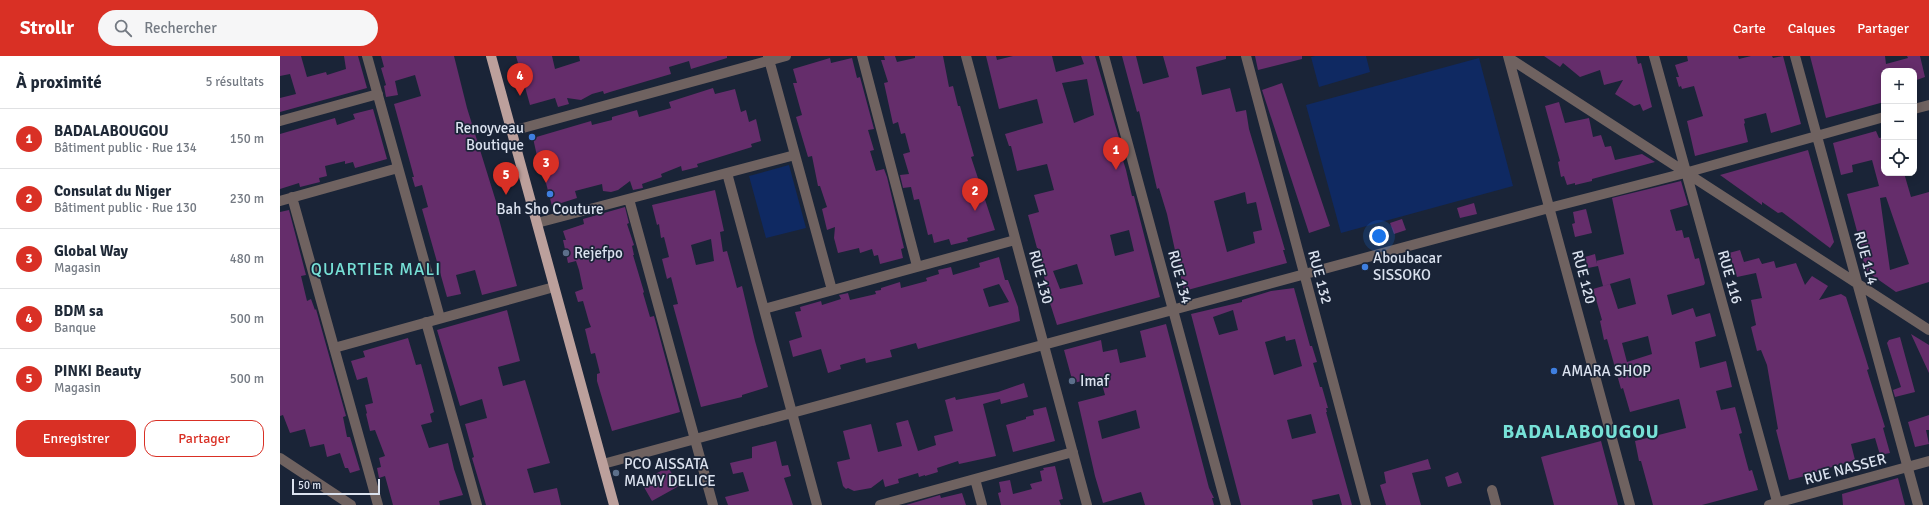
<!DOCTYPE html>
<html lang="fr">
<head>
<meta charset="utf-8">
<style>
  body { margin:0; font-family:Signika,sans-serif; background:#f6f6f7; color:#1f2937 }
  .controls { position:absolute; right:12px; top:12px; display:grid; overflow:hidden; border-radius:8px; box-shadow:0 2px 10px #0003 }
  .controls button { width:36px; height:36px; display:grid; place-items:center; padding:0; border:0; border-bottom:1px solid #e0e1e3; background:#fff; color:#1f2937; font:20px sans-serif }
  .scale { position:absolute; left:12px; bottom:10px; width:88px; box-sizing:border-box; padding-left:4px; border:2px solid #dbe2ef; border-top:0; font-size:11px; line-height:14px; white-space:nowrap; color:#dbe2ef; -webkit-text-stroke:3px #1a2437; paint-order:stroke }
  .you { position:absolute; left:1099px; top:180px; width:14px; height:14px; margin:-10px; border:3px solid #fff; border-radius:50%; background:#1a73e8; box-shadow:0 0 0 6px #1a73e833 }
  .badge { display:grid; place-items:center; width:26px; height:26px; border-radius:50%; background:#d93025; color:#fff; font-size:13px; font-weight:700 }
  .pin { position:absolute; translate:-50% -33px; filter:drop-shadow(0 1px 2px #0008) }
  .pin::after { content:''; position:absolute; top:21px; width:14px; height:12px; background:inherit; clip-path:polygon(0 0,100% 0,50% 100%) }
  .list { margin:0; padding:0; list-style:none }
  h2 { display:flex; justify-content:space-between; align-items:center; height:52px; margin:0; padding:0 16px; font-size:17px }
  h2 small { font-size:13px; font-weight:400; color:#747a83 }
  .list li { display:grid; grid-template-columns:26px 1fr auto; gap:12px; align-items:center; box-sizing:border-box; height:60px; padding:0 16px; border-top:1px solid #e0e1e3 }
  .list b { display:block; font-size:15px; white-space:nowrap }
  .list p { margin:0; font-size:13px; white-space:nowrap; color:#747a83 }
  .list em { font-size:13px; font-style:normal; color:#747a83 }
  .actions { display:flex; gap:8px; padding:12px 16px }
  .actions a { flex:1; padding:9px 0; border:1px solid #d93025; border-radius:12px; text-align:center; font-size:14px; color:#d93025 }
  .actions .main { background:#d93025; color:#fff }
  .icon { flex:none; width:22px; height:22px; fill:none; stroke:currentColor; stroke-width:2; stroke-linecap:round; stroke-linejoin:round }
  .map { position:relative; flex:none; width:1649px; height:449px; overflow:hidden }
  header { display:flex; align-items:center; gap:24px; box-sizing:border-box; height:56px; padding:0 20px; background:#d93025; color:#fff }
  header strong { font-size:19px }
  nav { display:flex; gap:22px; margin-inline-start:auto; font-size:14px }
  .search { width:280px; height:36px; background:#f6f6f7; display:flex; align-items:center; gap:10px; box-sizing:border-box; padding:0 14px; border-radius:22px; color:#747a83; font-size:15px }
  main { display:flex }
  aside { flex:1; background:#fff }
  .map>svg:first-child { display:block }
  .green { fill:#0f2962 }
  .building { fill:#652d6b; fill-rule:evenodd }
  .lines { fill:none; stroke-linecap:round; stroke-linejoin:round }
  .minor { stroke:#6f6260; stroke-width:10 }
  .major { stroke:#bca09c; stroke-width:10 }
  .shop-dot { fill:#3f7fe0; stroke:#1a2437; stroke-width:1.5 }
  .service-dot { fill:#5c6f8a; stroke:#1a2437; stroke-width:1.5 }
  .labels { text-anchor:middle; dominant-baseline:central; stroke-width:3.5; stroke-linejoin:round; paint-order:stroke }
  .poi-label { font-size:15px; fill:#dbe2ef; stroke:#1a2437; text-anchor:start }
  .street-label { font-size:15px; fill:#dbe2ef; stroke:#1a2437 }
  .quarter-label { font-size:17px; letter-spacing:1px; fill:#77e1d7; stroke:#1a2437 }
  .district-label { font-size:19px; font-weight:bold; letter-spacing:1px; fill:#77e1d7; stroke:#1a2437 }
</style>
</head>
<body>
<header>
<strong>Strollr</strong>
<div class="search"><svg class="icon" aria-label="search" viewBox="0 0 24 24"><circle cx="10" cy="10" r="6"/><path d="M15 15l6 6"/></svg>Rechercher</div>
<nav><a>Carte</a><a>Calques</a><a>Partager</a></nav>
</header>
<main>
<aside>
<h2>À proximité<small>5 résultats</small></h2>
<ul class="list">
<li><span class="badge">1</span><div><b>BADALABOUGOU</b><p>Bâtiment public · Rue 134</p></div><em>150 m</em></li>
<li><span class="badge">2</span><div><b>Consulat du Niger</b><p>Bâtiment public · Rue 130</p></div><em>230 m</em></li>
<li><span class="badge">3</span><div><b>Global Way</b><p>Magasin</p></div><em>480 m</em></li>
<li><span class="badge">4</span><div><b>BDM sa</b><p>Banque</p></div><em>500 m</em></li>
<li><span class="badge">5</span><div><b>PINKI Beauty</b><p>Magasin</p></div><em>500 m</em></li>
</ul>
<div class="actions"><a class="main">Enregistrer</a><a>Partager</a></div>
</aside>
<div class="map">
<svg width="1649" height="449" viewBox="0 0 1649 449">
  <rect width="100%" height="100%" fill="#1a2437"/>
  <path class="green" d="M1035,0H1086L1090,16L1039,31L1031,1Z
    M1199,2L1233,130L1061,177L1026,49Z
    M509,109L526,172L486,182L469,120Z"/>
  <path class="building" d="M0,0H21L27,21L46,16L47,19L66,13L64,0H78L87,32L0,56V42L16,38L10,18L0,20Z
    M101,0H174L187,52L218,152H216L237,230L202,239L195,214L176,219L181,238L167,241L142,153L148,151L142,129L135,131L132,121H134L114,48L141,40L135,19L115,25L118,39L106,41L104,30L106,29L101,12L104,11Z
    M236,0H272L275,13L300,5L299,0H447V2L411,13L409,5L389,11L391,18L330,36L324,38L323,35L312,38L301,44L287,42L289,48L278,51L275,42L250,49L245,31L243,32L242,27L237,28L235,15L240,14Z
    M604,0H615L617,6L635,2V0H663L669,31L673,30L678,50H680L694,100L691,101L715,174L687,182L688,185L671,189L669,183L654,187L652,178L648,179L639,143L634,144L631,131L623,132L620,119L629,118L623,98L630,96L625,77L621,78L618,66L613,68L604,27L608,26L601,4H605Z
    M706,0H716L717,4L733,0H772L776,16L804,8L801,0H815L839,82H836L846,114L852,140H854L880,241L777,269L769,244L758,192H757L748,159L759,156L754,139L774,134L767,108L737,115L731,90H729L725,78L763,67L757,43L719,53ZM807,23L814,59L794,67L782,27ZM849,174L854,195L835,200L830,179ZM797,208L803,228L780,233L773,215Z
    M842,0H856L863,28L889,21L883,0H946V3L916,11L922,39L950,32L956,56L966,54L969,73L1005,194H1003L1007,207L904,235L887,158L879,132L877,133L859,55L857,56ZM965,136L967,148L976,146L982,174L973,176L975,187L947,196L934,145Z
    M975,0H1022V3L978,14Z
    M1264,0H1356L1358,8L1361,7L1372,51L1363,55L1360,48L1354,50L1335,38L1343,24L1324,29L1320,14L1300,21L1283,7L1280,11Z
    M1407,0H1458L1459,3L1471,0H1492L1493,2L1503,0L1521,68L1491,77L1486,57L1464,63L1465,67L1464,68L1468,86L1415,100L1407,65L1423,60L1414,30L1402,33L1401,30L1399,31L1396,21H1399L1395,9L1408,5Z
    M1530,0H1605L1606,8L1628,2L1627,0H1640L1645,21L1634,25V15H1602L1604,22V46L1546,62Z
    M550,2L551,7L572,2L577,22L580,21L594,73L588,74L594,94L590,95L596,115L604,113L607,121L624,192L621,193L623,202L600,208L598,199L594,200L592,193L580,197L579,192L558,197L554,182L555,171L547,174L542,153L547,151L540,130H538L532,100L528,101L516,61L522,59L513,27H517L513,13Z
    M1002,27L1050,170L1029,177L982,34Z
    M433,32L435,38L455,33L461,56L466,54L469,66L476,63L481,85L471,88L472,91L417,108L418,111L402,115L401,110L381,118L382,121L362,128L363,132L353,134L350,125L338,134L331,136L323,135L322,128L295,135L297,142L272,150L261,108L259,109L253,82L311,65L312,69L332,64V61L357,54L359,61L391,52L389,46Z
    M1279,46L1285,67L1309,62L1313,81L1321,79L1325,91L1331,90L1335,104L1362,98L1375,106L1312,123V125L1295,129V127L1287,129L1284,120L1281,121L1278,106L1280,105L1265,50Z
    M93,53L107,103L75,112L73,106L65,108V105L45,110L47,120L39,122L40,126L20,131L19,127L0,133V78L55,62L57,69L75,63L73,58Z
    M1596,75L1599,82L1604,81V117H1624L1631,141L1649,136V226L1616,236L1586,215L1580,191L1581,190L1567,138L1599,130L1592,104L1572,109L1573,116L1561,119L1553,87ZM1606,141L1629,208L1610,214L1600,142Z
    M1528,94L1554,186L1550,192L1502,156L1498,157L1482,146V149L1440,119Z
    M1401,125L1408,149L1390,154L1396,175L1402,174L1404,182L1409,181L1415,203L1419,202L1425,227L1424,229L1387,239L1392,259L1413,252L1416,261L1430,257L1436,280L1415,286L1420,312L1446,305L1452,331L1436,335L1441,354L1455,351L1462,377L1459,378L1469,415L1472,414L1478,434L1422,449H1373L1361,405H1359L1355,385L1406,372L1399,343L1350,356L1343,332L1341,333L1327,283L1324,284L1320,265L1322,264L1313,233L1330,228L1338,253L1356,248L1350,222L1323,230L1318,210L1308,212L1305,201L1315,198L1317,208L1316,205L1344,198L1332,142ZM1368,280L1372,298L1347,306L1342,287Z
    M435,134L444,175L440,176L443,196L447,195L457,232L462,230L475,285L488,331L462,339V341L421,351L393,249L398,248L391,221L387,223L382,203L389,201L384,181L381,182L379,168L377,169L372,149ZM431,183L434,205L416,209L411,189Z
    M1194,147L1197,158L1180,162L1177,152Z
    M345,151L349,167L347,168L354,189L352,190L354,199H353L364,236L363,237L370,261L374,260L400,356L332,375L317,325V318L320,317L315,297L311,298L305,273L311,271L309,266L303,245L298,246L295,236L303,233L299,214L296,205L288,207L283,184H286L283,175L304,168L303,163Z
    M1306,153L1312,177L1295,181L1292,168L1295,167L1293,156Z
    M9,154L26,219L21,220L27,245L31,243L35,254L36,253L66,360L63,361L67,381H70L80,414L70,417L68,412H65L60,397L47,401L44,388L30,391L25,373L10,377L3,359L0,360V156Z
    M1122,163L1126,174L1114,178L1110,167Z
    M1460,194L1464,206L1479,202L1482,208L1494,205L1496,212L1516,207L1525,229L1532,220L1548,230L1539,244L1561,238L1566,241L1585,300L1589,313L1587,314L1605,371L1603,372L1610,397L1600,399L1595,382L1571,388L1575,404L1533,417V418L1509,424L1496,374L1498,373L1487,309L1481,294L1477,295L1471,271L1476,269L1471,244L1482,242L1476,217L1457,221L1449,197Z
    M719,201L725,224H728L738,251L740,265L638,293L636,287L610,294L612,301L586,307L585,302L560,309L561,313L548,317L541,293L513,301L509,285L522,281L515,256L521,255L520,251L541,245L542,249L561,243L559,239L568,237L570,244L596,238L595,235L601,234V232L620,226L621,232L647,225L646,222L659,218L658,214L671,211L673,219L700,211L699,207ZM719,228L729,246L709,251L703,233Z
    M1014,232L1030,290H1032L1037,306L1033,307L1040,331H1042L1048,352H1046L1047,356H1046L1072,449H1062L1059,438L1032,444L1033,449H961L911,258L962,246V244L991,235ZM953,254L958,274L939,279L933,261ZM1005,280L1006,285L1015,283L1022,310L994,319L985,286ZM1031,358L1036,377L1012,383L1007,364Z
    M227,254L240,305L218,311L223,330L245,324L270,407L247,413L254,437L277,432L281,449H206L192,402L194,401L185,368L207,362L202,343L180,350L157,274Z
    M886,268L929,432L934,442H932L934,449H865L861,436L823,447L815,420L798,346L825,339L820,321L793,327L784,294L821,284L823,296L837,293L840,307L866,301L860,275ZM856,354L860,372L822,383L818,365Z
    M1631,278L1649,289V317Z
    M1620,281L1635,336L1615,341L1613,334L1621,331L1607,287L1609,284Z
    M128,282L136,309L141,308L154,356L150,358L152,366L141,369L149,392L168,387L174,413L183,439L159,445L160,449H113L105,420L99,422L97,412L101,411L99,402L105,400L95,374L90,375L86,358L87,357L85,349L93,347L87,321L77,324L71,305L85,301L83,295Z
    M744,327L748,341L721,348L720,343L703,348L716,400L679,408L678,405L657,412L658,416L645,420V419L639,421L638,417L618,423L619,427L605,431L603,423L591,432L574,435L568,432L566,433L563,430L557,406L570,403L563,375L591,368L598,396L622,390L616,367L628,364L638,395L656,389L654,380L673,375L665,344L675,341L676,344L718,336Z
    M766,351L775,385L733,396L726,369L746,363V361L754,359L753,354Z
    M1649,359V374H1646L1649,388L1635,391L1628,366Z
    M496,385L502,410L508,409L511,420L504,422L513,449H448L445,441L469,435L463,416L453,418L450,407L472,402V391Z
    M1321,385L1338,449H1274L1261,401Z
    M1148,403L1151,413L1132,417L1141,449H1106L1100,429L1106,427L1104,416Z
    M775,410L783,443L779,444L781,449H721L718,437L721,436L719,426L730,424L733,438L752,433L750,428L762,425L760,415L764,414L763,412Z
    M388,411L399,430L372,445L361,426Z
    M1178,416L1182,427L1168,431L1165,421Z
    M1618,422L1625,449H1563L1562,438Z
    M682,437L686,449H626L660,439L661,442Z"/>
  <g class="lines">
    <path class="minor" d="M87,0L160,262
      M488,0L552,234
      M582,0L637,210
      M686,0L807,449
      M824,0L946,449
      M966,0L1086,449
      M1228,0L1350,449
      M1374,0L1498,449
      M1515,0L1638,449
      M1229,2L1649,274
      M1634,53L1649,49
      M0,65L98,38
      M232,75L506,0
      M447,117L537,449
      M12,141L98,449
      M349,143L433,449
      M0,145L118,112
      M257,167L515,99
      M484,253L735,184
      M146,266L197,449
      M54,292L274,231
      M0,402L71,449
      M323,408L1269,152L1405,117L1604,61
      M695,423L702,449
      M1212,434L1216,449
      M600,449L793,396
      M1489,449L1649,405"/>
    <path class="major" d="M211,0L334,449"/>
  </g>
  <g class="shop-dot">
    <circle cx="252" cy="81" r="4"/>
    <circle cx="270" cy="138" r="4"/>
    <circle cx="1085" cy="211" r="4"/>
    <circle cx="1274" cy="315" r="4"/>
  </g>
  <g class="service-dot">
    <circle cx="286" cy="197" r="4"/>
    <circle cx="792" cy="325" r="4"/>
    <circle cx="336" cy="417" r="4"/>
  </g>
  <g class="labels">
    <g class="poi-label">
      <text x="244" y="72" text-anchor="end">Renoyveau<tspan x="244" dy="17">Boutique</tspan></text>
      <text x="270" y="153" text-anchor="middle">Bah Sho Couture</text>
      <text x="294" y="197">Rejefpo</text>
      <text x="1093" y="202">Aboubacar<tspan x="1093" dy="17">SISSOKO</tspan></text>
      <text x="1282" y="315">AMARA SHOP</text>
      <text x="800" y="325">Imaf</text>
      <text x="344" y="408">PCO AISSATA<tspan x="344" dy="17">MAMY DELICE</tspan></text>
    </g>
    <g class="street-label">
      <text transform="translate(1586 202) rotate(75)">RUE 114</text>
      <text transform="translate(761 221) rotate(75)">RUE 130</text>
      <text transform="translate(900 221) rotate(75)">RUE 134</text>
      <text transform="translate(1040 221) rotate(75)">RUE 132</text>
      <text transform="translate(1304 221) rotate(75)">RUE 120</text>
      <text transform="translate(1450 221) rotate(74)">RUE 116</text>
      <text transform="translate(1565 413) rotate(-15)">RUE NASSER</text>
    </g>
    <g class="quarter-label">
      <text x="96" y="213">QUARTIER MALI</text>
    </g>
    <g class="district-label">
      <text x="1301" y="376">BADALABOUGOU</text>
    </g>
  </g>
</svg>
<div class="controls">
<button>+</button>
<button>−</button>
<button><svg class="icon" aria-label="locate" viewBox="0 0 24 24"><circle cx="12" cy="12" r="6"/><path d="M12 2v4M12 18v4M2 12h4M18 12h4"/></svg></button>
</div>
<div class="scale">50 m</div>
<div class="you"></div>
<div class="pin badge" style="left:836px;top:114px">1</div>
<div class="pin badge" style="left:695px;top:155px">2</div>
<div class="pin badge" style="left:266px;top:127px">3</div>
<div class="pin badge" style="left:240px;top:40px">4</div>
<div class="pin badge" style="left:226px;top:139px">5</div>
</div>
</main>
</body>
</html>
